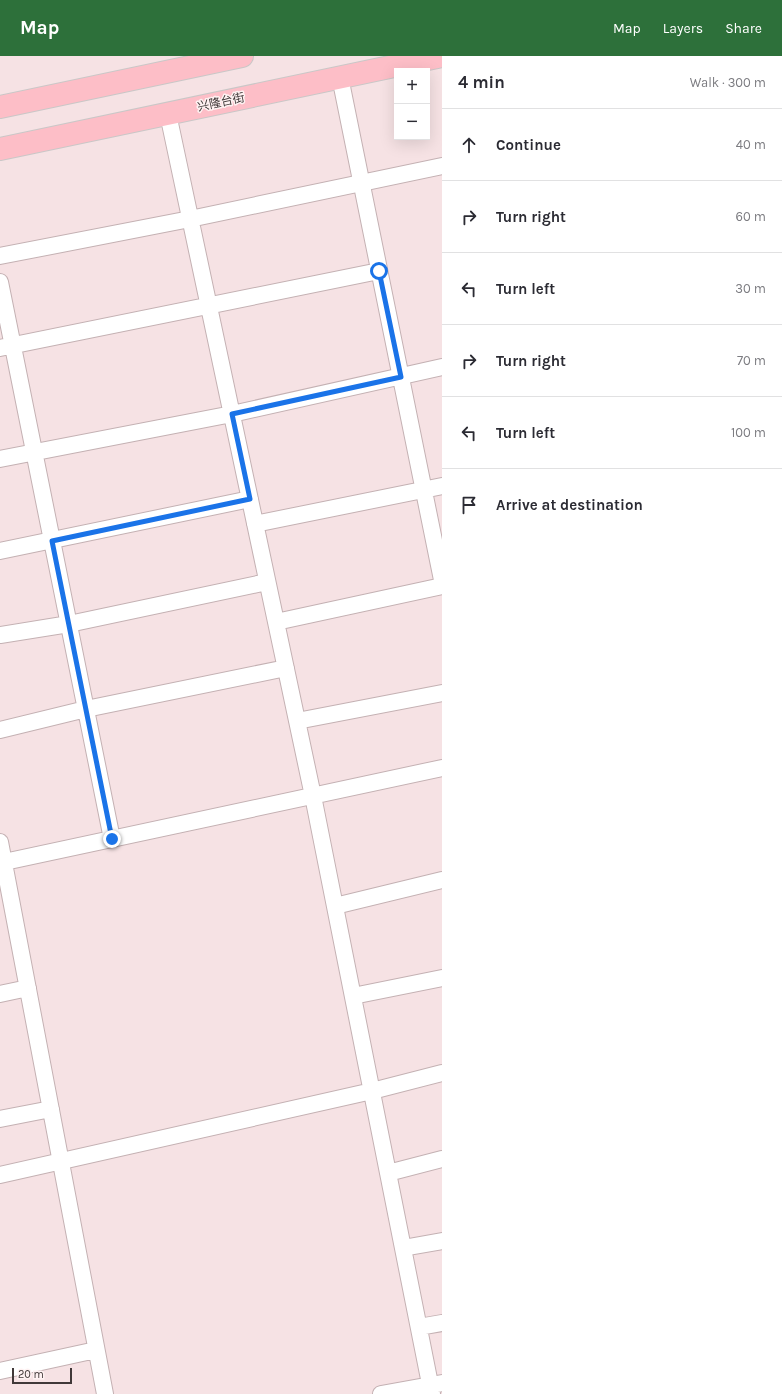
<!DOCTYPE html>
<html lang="en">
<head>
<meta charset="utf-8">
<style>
  body { margin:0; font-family:Karla,"Noto Sans SC",sans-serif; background:#f7f7f7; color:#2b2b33 }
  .controls { position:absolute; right:12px; top:12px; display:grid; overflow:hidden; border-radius:0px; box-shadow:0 4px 16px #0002 }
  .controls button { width:36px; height:36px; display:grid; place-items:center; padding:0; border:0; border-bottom:1px solid #e1e1e2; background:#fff; color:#2b2b33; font:20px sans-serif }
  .scale { position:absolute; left:12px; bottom:10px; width:60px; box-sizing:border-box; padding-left:4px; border:2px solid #403838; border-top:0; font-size:11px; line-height:14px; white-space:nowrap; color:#403838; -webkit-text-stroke:3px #fef2f2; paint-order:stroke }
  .stop { position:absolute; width:12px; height:12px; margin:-9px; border:3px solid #1a73e8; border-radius:50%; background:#fff }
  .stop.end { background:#1a73e8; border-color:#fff; box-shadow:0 1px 4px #0008 }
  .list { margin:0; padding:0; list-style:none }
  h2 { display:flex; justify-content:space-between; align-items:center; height:52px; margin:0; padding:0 16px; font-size:17px }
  h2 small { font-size:13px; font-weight:400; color:#7c7c81 }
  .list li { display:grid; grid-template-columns:26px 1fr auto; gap:12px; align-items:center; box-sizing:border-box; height:72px; padding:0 16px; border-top:1px solid #e1e1e2 }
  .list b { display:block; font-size:15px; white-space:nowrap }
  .list em { font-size:13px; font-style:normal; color:#7c7c81 }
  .icon { flex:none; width:22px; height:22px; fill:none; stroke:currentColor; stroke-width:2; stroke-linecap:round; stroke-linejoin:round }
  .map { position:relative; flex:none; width:442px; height:1338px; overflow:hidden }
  header { display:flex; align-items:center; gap:24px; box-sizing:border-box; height:56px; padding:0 20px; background:#2d703a; color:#fff }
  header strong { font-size:19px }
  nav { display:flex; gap:22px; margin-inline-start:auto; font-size:14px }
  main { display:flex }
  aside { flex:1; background:#fff }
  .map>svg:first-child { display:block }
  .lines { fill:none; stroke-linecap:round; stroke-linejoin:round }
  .minor-casing { stroke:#c4b1b3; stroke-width:18 }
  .primary-casing { stroke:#cac7c7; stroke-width:24 }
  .minor { stroke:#fff; stroke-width:16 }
  .primary { stroke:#fdbec7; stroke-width:22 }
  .route { stroke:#1a73e8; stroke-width:5 }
  .labels { text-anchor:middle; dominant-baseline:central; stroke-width:3; stroke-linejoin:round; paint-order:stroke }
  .street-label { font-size:12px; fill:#403838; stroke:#fef2f2 }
</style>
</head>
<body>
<header>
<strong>Map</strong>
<nav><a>Map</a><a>Layers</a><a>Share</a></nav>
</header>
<main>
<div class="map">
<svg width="442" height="1338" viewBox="0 0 442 1338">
  <rect width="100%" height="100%" fill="#f6e2e4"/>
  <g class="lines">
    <defs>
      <path id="minor" d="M340,21L442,524
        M168,58L313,740L432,1338
        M0,200L190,163L442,110
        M0,226L112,783
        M0,292L379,215
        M0,403L232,358L442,311
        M255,468L442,430
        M0,495L250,443
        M276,566L442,530
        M0,579L69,568L267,526
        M297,665L442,637
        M0,674L86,653L286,612
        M0,786L105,1338
        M0,807L442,712
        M335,850L442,824
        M0,938L28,932
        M353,940L442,922
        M0,1063L51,1053
        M388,1117L442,1103
        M0,1119L372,1035L442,1017
        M403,1192L442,1185
        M419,1271L442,1267
        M0,1315L96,1294
        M381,1338L442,1327"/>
      <path id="primary" d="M0,51L242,0
        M0,93L442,0"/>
    </defs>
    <use href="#minor" class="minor-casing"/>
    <use href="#primary" class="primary-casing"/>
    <use href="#minor" class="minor"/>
    <use href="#primary" class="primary"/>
  </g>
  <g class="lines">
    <path class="route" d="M112,783L52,485L250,443L232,358L401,321L379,215"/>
  </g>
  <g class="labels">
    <g class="street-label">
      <text transform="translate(221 46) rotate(-12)">兴隆台街</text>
    </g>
  </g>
</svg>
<div class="controls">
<button>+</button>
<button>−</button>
</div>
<div class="scale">20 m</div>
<div class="stop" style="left:379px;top:215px"></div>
<div class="stop end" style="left:112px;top:783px"></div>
</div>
<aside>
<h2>4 min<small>Walk · 300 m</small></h2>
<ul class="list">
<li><svg class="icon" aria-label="ahead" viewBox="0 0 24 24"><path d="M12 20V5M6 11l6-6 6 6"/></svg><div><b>Continue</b></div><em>40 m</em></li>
<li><svg class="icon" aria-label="right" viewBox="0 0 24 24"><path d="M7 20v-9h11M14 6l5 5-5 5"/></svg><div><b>Turn right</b></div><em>60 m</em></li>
<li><svg class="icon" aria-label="left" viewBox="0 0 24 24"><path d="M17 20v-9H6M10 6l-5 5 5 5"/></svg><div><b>Turn left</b></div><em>30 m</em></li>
<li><svg class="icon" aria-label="right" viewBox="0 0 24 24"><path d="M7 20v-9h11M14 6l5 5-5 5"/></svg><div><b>Turn right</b></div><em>70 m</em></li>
<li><svg class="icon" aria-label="left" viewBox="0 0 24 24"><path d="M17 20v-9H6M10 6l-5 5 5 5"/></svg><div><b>Turn left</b></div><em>100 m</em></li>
<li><svg class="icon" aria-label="arrive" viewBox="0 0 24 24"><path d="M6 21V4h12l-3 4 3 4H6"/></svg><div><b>Arrive at destination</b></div></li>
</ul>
</aside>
</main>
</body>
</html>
